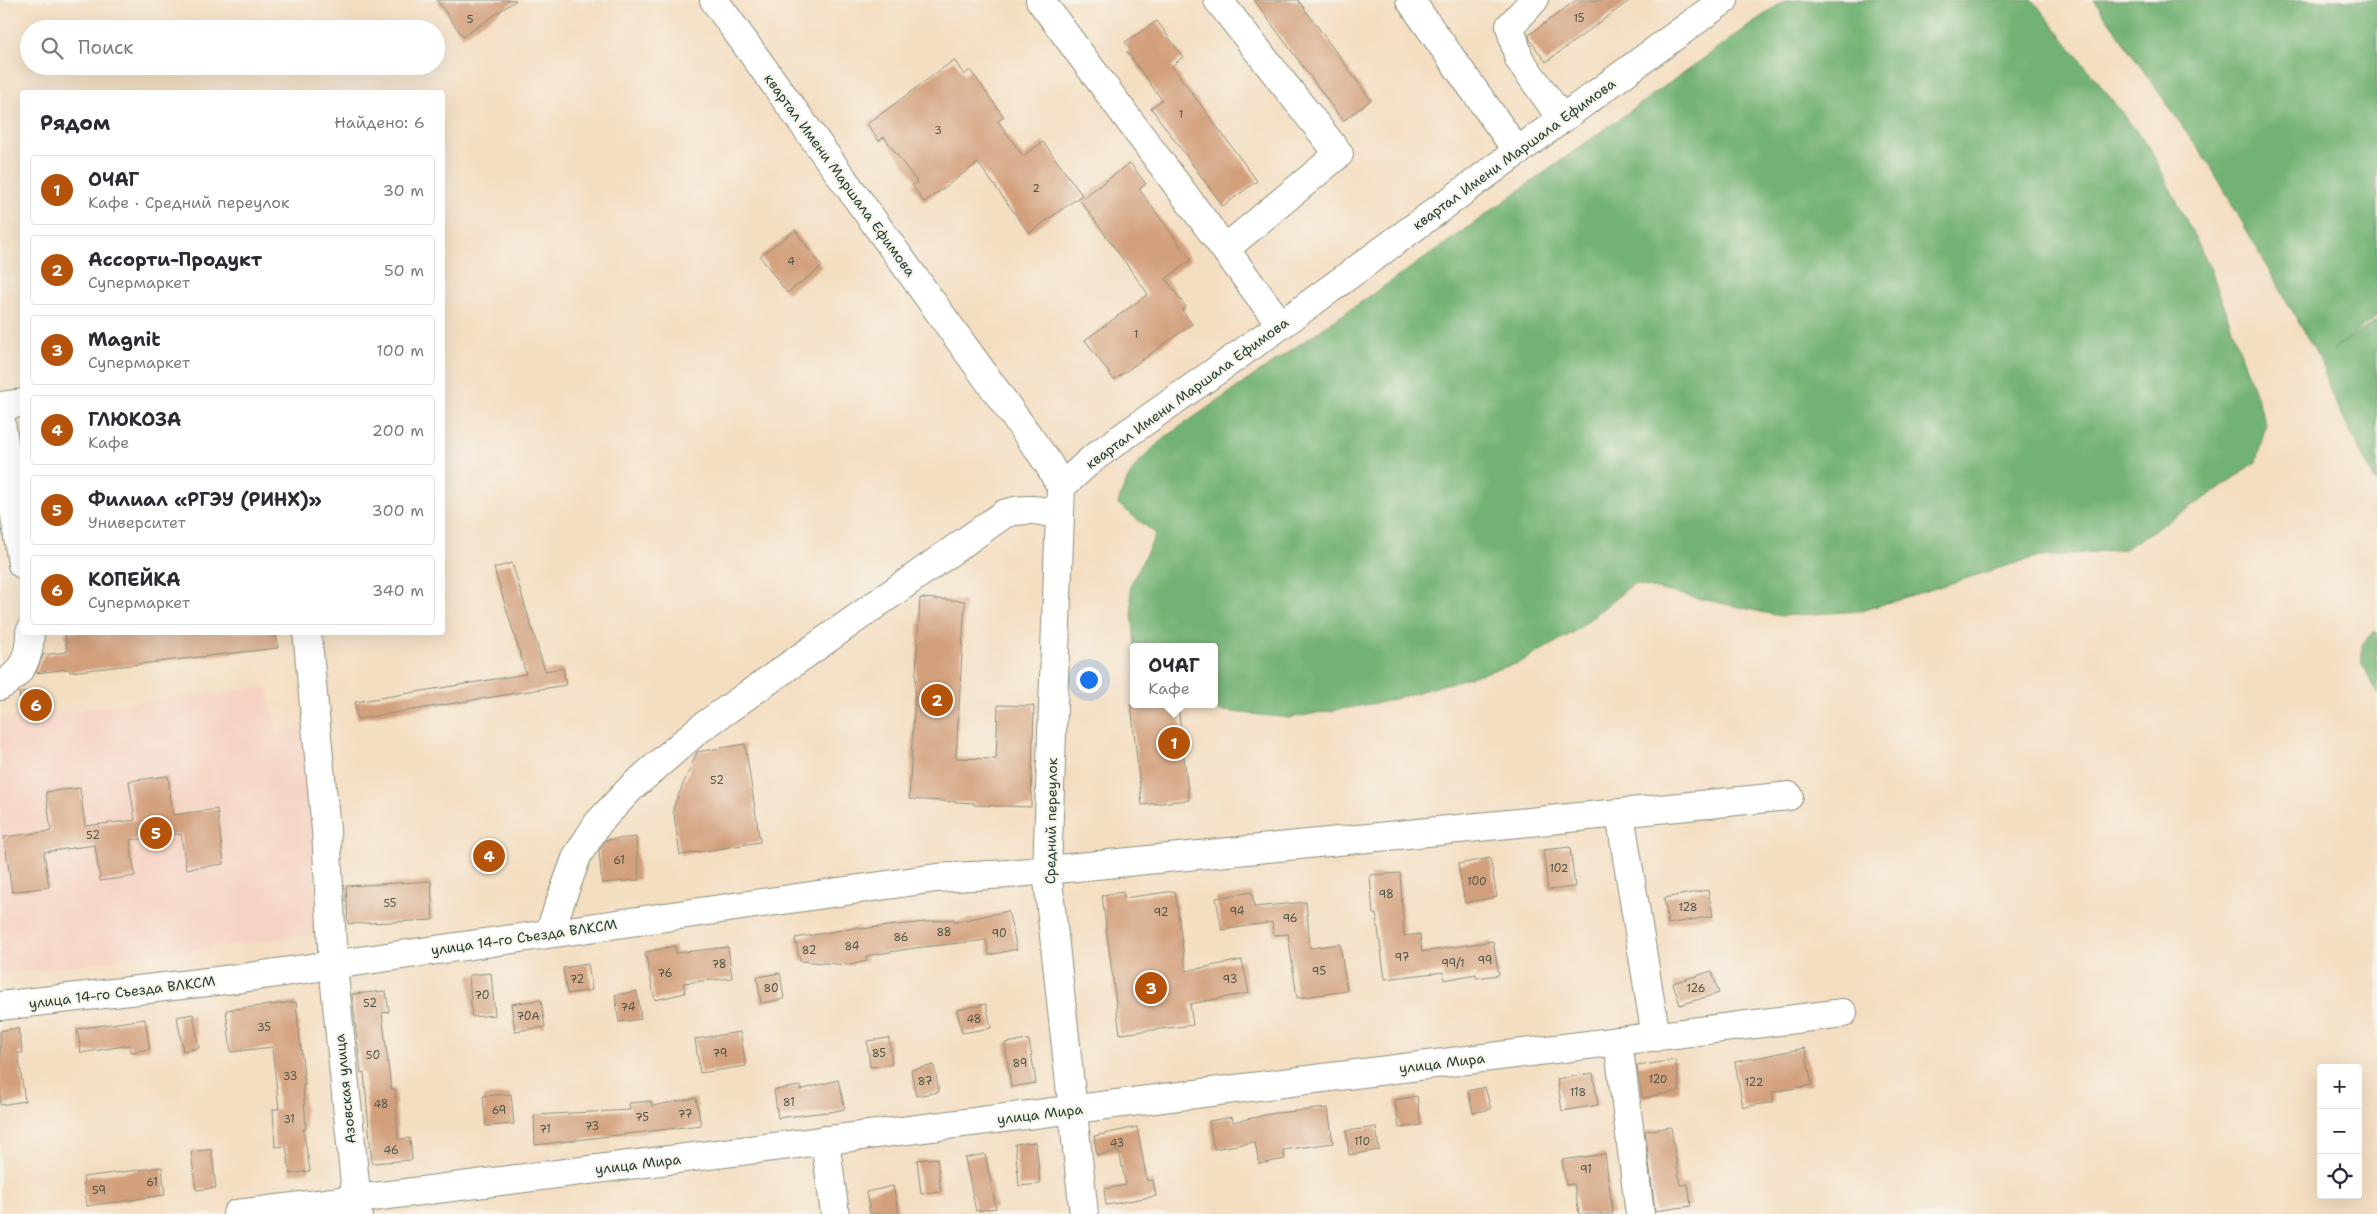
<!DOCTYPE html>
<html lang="ru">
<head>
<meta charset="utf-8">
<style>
  body { margin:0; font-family:"Shantell Sans",sans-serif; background:#f2f2f3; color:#2b2b33 }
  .controls { position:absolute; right:15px; bottom:15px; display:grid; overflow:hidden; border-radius:5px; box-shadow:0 5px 20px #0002 }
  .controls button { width:45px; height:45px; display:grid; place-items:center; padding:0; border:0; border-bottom:1px solid #e1e1e2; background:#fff; color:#2b2b33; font:25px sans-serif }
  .you { position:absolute; left:1088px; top:679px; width:18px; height:18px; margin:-12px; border:4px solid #fff; border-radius:50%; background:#1a73e8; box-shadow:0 0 0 8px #1a73e833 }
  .badge { display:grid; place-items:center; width:32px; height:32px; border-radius:50%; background:#b45309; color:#fff; font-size:16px; font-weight:700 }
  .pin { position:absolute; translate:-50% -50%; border:2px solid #fff; box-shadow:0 1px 5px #0006 }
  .popup { position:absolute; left:1130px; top:643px; width:88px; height:65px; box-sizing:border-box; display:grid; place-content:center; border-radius:5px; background:#fff; filter:drop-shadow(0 1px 4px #0005); font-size:16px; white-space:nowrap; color:#7c7c81 }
  .popup b { font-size:19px; color:#2b2b33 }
  .popup::after { content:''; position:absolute; left:50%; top:100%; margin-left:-10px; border:10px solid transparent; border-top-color:#fff }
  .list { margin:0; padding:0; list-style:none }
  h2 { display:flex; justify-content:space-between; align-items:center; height:65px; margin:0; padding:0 20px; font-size:21px }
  h2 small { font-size:16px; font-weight:400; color:#7c7c81 }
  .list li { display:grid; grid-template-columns:32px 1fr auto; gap:15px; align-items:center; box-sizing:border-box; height:70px; margin:0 10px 10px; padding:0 10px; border:1px solid #e1e1e2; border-radius:5px }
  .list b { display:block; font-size:19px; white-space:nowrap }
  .list p { margin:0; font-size:16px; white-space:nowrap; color:#7c7c81 }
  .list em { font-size:16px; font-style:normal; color:#7c7c81 }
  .icon { flex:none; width:28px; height:28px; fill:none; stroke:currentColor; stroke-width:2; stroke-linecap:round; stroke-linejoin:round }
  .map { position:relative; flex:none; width:2377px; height:1214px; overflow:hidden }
  .search { position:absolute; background:#fff; box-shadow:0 5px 20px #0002; left:20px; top:20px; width:425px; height:55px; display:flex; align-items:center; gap:12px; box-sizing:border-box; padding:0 18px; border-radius:28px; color:#7c7c81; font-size:19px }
  .panel { position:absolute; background:#fff; box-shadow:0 5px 20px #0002; left:20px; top:90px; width:425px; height:545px; border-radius:5px }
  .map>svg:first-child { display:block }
  .built { fill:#f5d2c2 }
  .forest { fill:#73b274; stroke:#497854 }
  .building { fill:#d3a07d }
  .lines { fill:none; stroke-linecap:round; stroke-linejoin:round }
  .minor-casing { stroke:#8a8e7b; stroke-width:30 }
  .minor { stroke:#fff; stroke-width:28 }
  .labels { text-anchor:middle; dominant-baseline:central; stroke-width:4; stroke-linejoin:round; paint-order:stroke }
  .number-label { font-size:11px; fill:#4c5646 }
  .street-label { font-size:14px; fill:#1f3d34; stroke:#f7f3e8 }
</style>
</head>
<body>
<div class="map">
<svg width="2377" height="1214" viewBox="0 0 2377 1214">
  <rect width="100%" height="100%" fill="#f7f3e8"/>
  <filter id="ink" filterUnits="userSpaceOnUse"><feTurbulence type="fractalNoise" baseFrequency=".02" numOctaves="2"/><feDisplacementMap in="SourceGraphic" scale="10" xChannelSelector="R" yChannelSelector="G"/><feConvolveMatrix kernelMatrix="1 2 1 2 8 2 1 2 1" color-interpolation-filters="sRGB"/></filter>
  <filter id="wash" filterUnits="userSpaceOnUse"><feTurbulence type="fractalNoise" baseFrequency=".0096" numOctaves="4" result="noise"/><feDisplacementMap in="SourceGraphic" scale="20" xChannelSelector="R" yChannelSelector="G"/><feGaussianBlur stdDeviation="1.12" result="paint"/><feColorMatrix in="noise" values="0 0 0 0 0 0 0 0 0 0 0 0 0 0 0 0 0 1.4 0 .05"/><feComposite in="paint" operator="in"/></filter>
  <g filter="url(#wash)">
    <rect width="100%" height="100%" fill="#f4dec2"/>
    <path class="built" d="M268,687L277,732L304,727L318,934L0,975V718Z"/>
    <path class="forest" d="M1785,0H2033L2149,147L2210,267L2266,424L2256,462L2218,490L2124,549L2032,558L1861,611L1780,616L1633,584L1574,632L1519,663L1383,702L1289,718L1204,709L1197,704H1214V647H1135L1130,586L1156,534L1118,504C1128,470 1142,457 1168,435L1428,256Z
      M2094,0H2377V316L2333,350L2377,320V484L2332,395L2320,360L2211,167Z
      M2373,632H2377V696L2362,661V643Z"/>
    <g id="blocks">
      <path class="building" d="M437,0H516L463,37Z
        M1254,0H1298L1371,100L1343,121Z
        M1576,0H1630L1546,62L1530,40L1529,35Z
        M1157,21L1183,57L1172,66L1257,181L1223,206L1151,108L1162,100L1127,52L1130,49L1125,42Z
        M954,60L964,75L970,70L1004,117L998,121L1023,156L1043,142L1082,195L1029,233L978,163L924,202L912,185L917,182L884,137L879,141L867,124Z
        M1130,163L1146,184L1139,189L1191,260L1166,279L1186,307L1182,310L1192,324L1114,380L1085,340L1148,294L1080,200Z
        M795,230L822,267L787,293L760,256Z
        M512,563L545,671L563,668L566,685L357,719L355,702L526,674L494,568Z
        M920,598L965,601L956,758L996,759L998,705L1034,706L1031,807L974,805V803L909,799Z
        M65,632H276L278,648L70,672L69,669L36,673L43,655L67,652Z
        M38,690L40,708L22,710L19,693Z
        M1131,704H1178L1189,800L1142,805Z
        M745,744L760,842L680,855L673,808L697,752Z
        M168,776L173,815L217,809L224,864L186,869L181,834L130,840L135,876L100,881L95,845L44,852L49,887L12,892L4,837L51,831L46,792L80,788L85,826L135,820L129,781Z
        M636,837L639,880L602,883L599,851L606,840Z
        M1570,847L1575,887L1548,890L1543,850Z
        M1490,858L1497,897L1465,903L1458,864Z
        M1400,873L1404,936L1420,934L1422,952L1493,941L1499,975L1476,978V974L1444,980L1443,972L1385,979L1376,914H1373L1370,875Z
        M431,881L433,920L348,924L346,886Z
        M1708,890L1713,916L1668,924L1664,898Z
        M1175,891L1186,971L1242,960L1249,993L1190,1004L1193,1025L1120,1034L1102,895L1123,892L1124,898Z
        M1252,892L1254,907L1306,902L1310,948L1340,944L1347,991L1297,998L1288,934L1274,935L1272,922L1222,930L1216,898Z
        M1008,911L1017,949L989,955L986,940L914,948L866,956L867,961L850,965L800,961L795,938L860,927V929L954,919L955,922Z
        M675,946L676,953L728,947L732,978L683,983L685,993L655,1000L645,952Z
        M588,964L592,990L567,994L563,968Z
        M1712,971L1719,993L1680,1005L1673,983Z
        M491,973L495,1015L472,1017L469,975Z
        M780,973L784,999L761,1003L757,977Z
        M386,991L389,1012L382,1013L391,1089H395L398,1139L410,1138L412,1160L372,1163L364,1072L361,1073L352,994Z
        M637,991L641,1019L619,1022L615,995Z
        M541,1000L545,1027L515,1031L511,1004Z
        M296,1002L305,1085H303L306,1129H303L310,1171L290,1174L286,1146L275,1147L273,1109H279L272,1047L231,1052L226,1010Z
        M986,1004L991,1028L962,1033L957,1010Z
        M193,1014L199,1048L183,1051L177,1017Z
        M145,1019L150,1049L131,1052L130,1045L81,1053L77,1029Z
        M18,1028L23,1053H18L25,1101L0,1105V1031Z
        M740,1032L746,1066L700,1073L695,1039Z
        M889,1038L892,1064L870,1067L867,1041Z
        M1029,1040L1036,1083L1011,1087L1005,1043Z
        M1805,1048L1812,1085L1772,1092L1774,1102L1743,1107L1735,1062Z
        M1675,1060L1680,1091L1642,1098L1637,1066Z
        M934,1065L939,1092L916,1096L911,1070Z
        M1593,1073L1598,1105L1562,1111L1557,1079Z
        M838,1080L845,1109L826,1113V1112L778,1118L774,1090L800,1086V1090Z
        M1485,1087L1491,1109L1473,1113L1468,1091Z
        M511,1094L514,1124L486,1126L483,1096Z
        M1417,1096L1421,1125L1399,1128L1395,1100Z
        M696,1098L701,1125L535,1145L534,1115L630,1110L629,1103L651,1101L652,1106Z
        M1328,1108L1333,1143L1283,1150L1285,1159L1259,1164L1255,1142L1214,1149L1209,1121L1232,1117L1233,1122L1276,1113Z
        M1137,1127L1147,1181L1153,1180L1156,1196L1106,1205L1104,1189L1126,1185L1119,1151L1097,1155L1094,1136Z
        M1376,1127L1379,1150L1349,1155L1346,1131Z
        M1671,1127L1680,1185L1688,1184L1691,1206L1655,1211L1645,1131Z
        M1036,1142L1040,1184L1019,1186L1015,1144Z
        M211,1149L216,1188L196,1190L191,1152Z
        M985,1154L996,1208L976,1211L965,1158Z
        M1605,1154L1613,1214H1579L1574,1184L1566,1185L1562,1160Z
        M937,1158L941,1192L921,1194L917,1160Z
        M162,1167L165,1195L87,1206L83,1177Z
        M893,1186L899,1214H870L866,1192Z"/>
    </g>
  </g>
  <g filter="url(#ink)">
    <use href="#blocks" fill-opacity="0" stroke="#8a8e7b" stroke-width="1"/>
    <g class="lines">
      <defs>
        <path id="minor" d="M714,0L1048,463L1061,487L1047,871L1084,1214
          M1040,0L1281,325
          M1218,0L1339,154L1225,249
          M1410,0L1518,152
          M1534,0L1510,26L1519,59L1562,119
          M0,406L22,403
          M0,414L22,564
          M1061,487L1093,458L1281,325L1724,0
          M307,632L326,830L333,965L358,1214
          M0,686C22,674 30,657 30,632
          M1620,814L1656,1037
          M549,933L577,856L598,823L631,788L698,730L1004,514C1024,507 1040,510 1060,515
          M0,1006L242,978L936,878L1008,874L1789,796
          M1618,1041L1640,1214
          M825,1140L835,1214
          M237,1214L1843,1013"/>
      </defs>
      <use href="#minor" class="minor-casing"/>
      <use href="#minor" class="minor"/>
    </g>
  </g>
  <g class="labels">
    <g class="number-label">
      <text x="1579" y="18">15</text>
      <text x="470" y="19">5</text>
      <text x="1181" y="114">1</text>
      <text x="938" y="130">3</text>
      <text x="1036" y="188">2</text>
      <text x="791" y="261">4</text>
      <text x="1136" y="334">1</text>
      <text x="717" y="780">52</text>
      <text x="93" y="835">52</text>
      <text x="619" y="860">61</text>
      <text x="1559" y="868">102</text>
      <text x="1477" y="881">100</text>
      <text x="1386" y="894">98</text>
      <text x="390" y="903">55</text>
      <text x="1688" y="907">128</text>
      <text x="1237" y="911">94</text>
      <text x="1161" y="912">92</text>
      <text x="1290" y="918">96</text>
      <text x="944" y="932">88</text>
      <text x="999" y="933">90</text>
      <text x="901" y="937">86</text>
      <text x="852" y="946">84</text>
      <text x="809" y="950">82</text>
      <text x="1402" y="957">97</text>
      <text x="1485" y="960">99</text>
      <text x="1453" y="963">99/1</text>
      <text x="719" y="964">78</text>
      <text x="1319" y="971">95</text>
      <text x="665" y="973">76</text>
      <text x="577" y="979">72</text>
      <text x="1230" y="979">93</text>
      <text x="771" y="988">80</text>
      <text x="1696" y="988">126</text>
      <text x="482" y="995">70</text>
      <text x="370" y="1003">52</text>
      <text x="628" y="1007">74</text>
      <text x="528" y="1016">70А</text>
      <text x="974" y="1019">48</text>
      <text x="264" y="1027">35</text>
      <text x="720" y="1053">79</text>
      <text x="879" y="1053">85</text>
      <text x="373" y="1055">50</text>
      <text x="1020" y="1063">89</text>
      <text x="290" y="1076">33</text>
      <text x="1658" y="1079">120</text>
      <text x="925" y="1081">87</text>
      <text x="1754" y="1082">122</text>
      <text x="1578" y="1092">118</text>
      <text x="789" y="1102">81</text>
      <text x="381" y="1104">48</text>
      <text x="499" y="1110">69</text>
      <text x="685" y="1114">77</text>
      <text x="642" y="1117">75</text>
      <text x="289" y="1119">31</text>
      <text x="592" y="1126">73</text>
      <text x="545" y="1129">71</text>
      <text x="1362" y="1141">110</text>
      <text x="1117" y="1143">43</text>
      <text x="391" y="1150">46</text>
      <text x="1586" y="1169">91</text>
      <text x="152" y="1182">61</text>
      <text x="99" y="1190">59</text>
    </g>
    <g class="street-label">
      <text transform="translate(1514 154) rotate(-36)">квартал Имени Маршала Ефимова</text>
      <text transform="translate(840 175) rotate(54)">квартал Имени Маршала Ефимова</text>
      <text transform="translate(1187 393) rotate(-36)">квартал Имени Маршала Ефимова</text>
      <text transform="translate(1051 821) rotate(-89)">Средний переулок</text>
      <text transform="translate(524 937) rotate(-8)">улица 14-го Съезда ВЛКСМ</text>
      <text transform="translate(122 992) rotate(-7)">улица 14-го Съезда ВЛКСМ</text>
      <text transform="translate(1442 1063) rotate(-7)">улица Мира</text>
      <text transform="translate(345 1089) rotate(-96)">Азовская улица</text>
      <text transform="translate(1040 1114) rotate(-7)">улица Мира</text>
      <text transform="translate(638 1164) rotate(-7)">улица Мира</text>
    </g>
  </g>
</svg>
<div class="controls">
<button>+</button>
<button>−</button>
<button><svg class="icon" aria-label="locate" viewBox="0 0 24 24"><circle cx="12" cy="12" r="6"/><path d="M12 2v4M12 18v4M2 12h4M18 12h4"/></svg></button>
</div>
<div class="you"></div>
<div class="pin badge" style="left:1174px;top:743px">1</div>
<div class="popup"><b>ОЧАГ</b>Кафе</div>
<div class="pin badge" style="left:937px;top:700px">2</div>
<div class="pin badge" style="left:1151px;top:988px">3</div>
<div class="pin badge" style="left:489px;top:856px">4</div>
<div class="pin badge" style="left:156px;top:833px">5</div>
<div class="pin badge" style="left:36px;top:705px">6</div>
<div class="search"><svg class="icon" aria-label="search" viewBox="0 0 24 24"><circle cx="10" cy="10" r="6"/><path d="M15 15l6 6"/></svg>Поиск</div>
<section class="panel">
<h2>Рядом<small>Найдено: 6</small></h2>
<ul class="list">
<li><span class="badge">1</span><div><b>ОЧАГ</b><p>Кафе · Средний переулок</p></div><em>30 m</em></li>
<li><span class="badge">2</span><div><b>Ассорти-Продукт</b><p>Супермаркет</p></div><em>50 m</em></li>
<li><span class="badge">3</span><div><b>Magnit</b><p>Супермаркет</p></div><em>100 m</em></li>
<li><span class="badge">4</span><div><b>ГЛЮКОЗА</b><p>Кафе</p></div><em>200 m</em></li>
<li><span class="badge">5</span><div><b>Филиал «РГЭУ (РИНХ)»</b><p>Университет</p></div><em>300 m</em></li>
<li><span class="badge">6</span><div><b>КОПЕЙКА</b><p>Супермаркет</p></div><em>340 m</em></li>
</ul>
</section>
</div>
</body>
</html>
